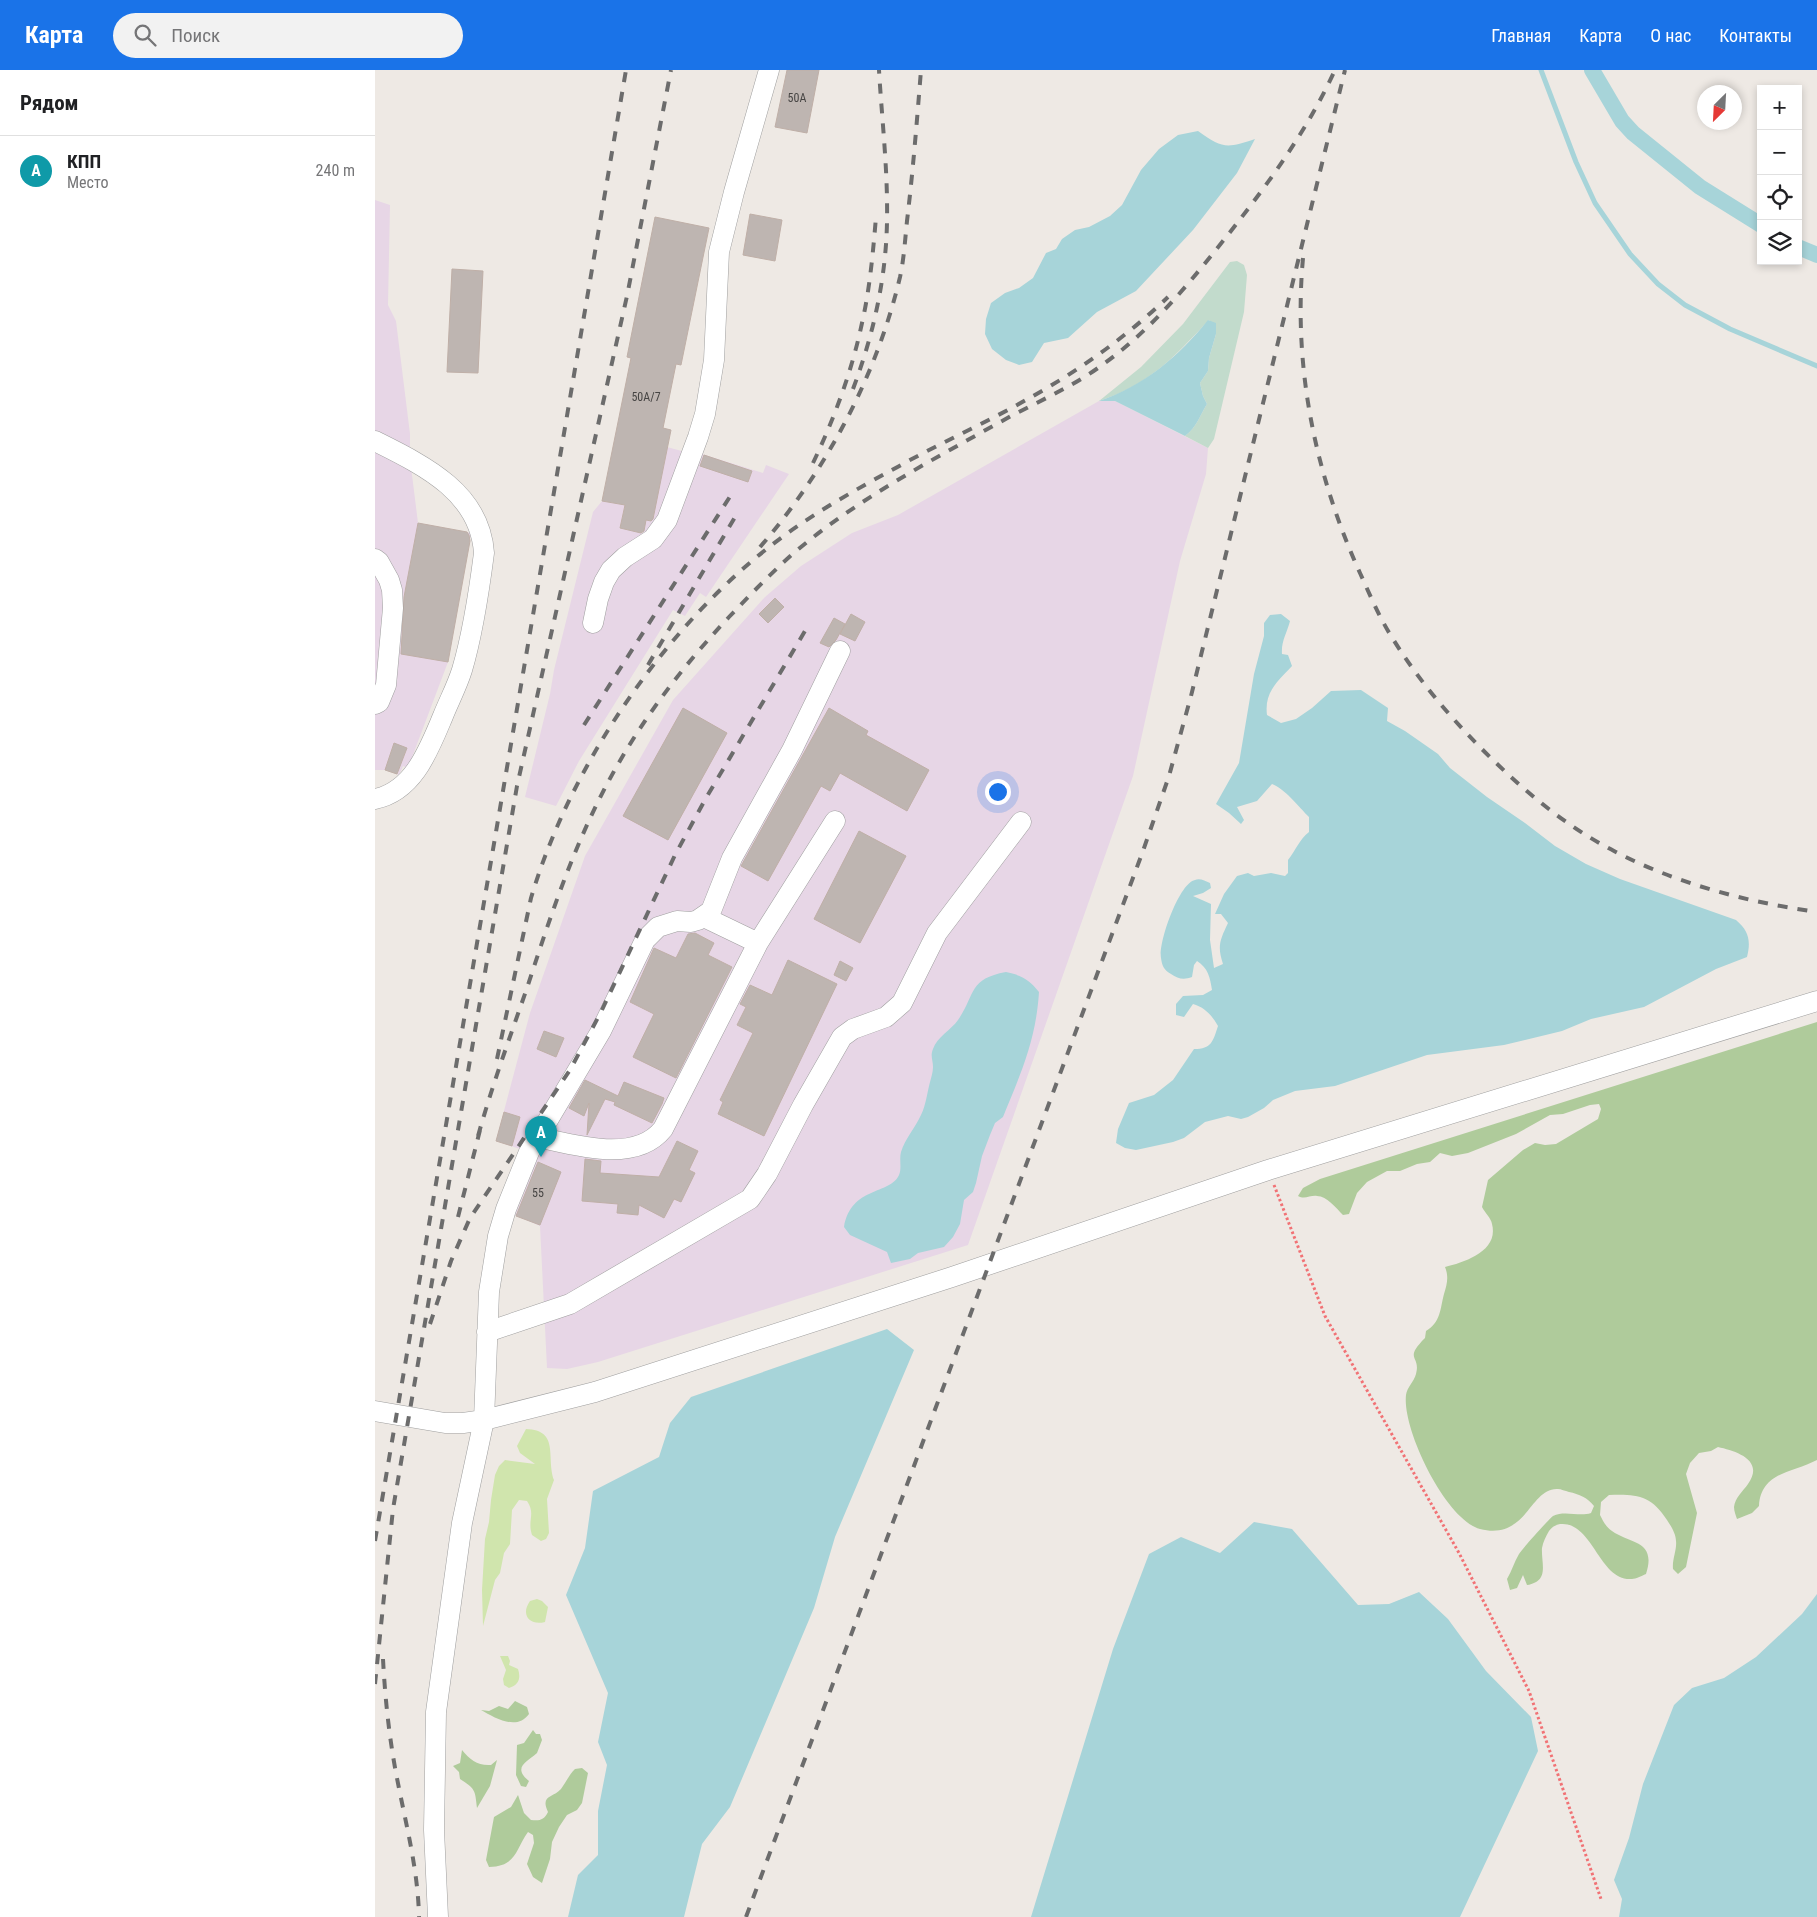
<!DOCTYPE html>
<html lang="ru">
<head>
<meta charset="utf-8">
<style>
  body { margin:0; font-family:"Roboto Condensed",sans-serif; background:#f2f2f2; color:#202124 }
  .controls { position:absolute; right:15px; top:15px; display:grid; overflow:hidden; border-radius:0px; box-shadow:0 2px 8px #0003 }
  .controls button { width:45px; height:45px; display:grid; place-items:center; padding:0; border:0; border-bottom:1px solid #e0e0e0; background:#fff; color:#202124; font:25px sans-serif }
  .compass { position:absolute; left:1322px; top:15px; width:45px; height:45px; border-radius:50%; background:#fff; box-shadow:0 2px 8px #0003; rotate:204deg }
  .you { position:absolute; left:622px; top:721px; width:18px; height:18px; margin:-12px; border:4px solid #fff; border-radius:50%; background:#1a73e8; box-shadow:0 0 0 8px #1a73e833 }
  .badge { display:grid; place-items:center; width:32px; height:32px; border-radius:50%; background:#1a73e8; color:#fff; font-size:16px; font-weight:700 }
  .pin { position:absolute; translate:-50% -41px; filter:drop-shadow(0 1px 2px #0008) }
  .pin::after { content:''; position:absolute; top:26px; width:18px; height:15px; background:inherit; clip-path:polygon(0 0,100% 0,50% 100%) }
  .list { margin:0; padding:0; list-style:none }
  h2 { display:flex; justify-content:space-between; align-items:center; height:65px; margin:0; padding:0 20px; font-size:21px }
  h2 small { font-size:16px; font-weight:400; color:#757577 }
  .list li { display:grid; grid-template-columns:32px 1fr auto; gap:15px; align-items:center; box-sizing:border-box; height:70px; padding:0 20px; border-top:1px solid #e0e0e0 }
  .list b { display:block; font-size:19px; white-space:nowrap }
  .list p { margin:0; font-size:16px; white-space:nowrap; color:#757577 }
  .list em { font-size:16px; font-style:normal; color:#757577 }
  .icon { flex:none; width:28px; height:28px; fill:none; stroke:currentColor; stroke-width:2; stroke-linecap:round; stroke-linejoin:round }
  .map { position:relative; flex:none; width:1442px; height:1847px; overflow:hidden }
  header { display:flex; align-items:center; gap:30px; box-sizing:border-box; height:70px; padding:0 25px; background:#1a73e8; color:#fff }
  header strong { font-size:24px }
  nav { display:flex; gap:28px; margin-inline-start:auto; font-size:18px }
  .search { width:350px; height:45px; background:#f2f2f2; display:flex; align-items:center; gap:12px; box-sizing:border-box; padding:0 18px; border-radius:28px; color:#757577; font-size:19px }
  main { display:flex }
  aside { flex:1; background:#fff }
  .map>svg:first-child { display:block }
  .industrial { fill:#e7d6e6 }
  .grass { fill:#d0e5ad }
  .forest { fill:#afcb9b }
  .wetland { fill:#c2dbcc }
  .water { fill:#a7d4d9 }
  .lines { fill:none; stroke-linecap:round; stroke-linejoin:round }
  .stream { stroke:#a7d4d9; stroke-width:5 }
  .canal { stroke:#a7d4d9; stroke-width:16 }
  .building { fill:#beb5b1; stroke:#bfafa7 }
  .minor-casing { stroke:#9f9f9f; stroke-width:21 }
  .path { stroke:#f17275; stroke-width:3; stroke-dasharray:2.5 2.5; stroke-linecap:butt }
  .minor { stroke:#fff; stroke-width:20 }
  .rail { stroke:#6c6c6c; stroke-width:4; stroke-dasharray:10 10; stroke-linecap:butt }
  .labels { text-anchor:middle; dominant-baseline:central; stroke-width:4; stroke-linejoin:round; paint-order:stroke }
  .number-label { font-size:12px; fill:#464443 }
</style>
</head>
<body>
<header>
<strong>Карта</strong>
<div class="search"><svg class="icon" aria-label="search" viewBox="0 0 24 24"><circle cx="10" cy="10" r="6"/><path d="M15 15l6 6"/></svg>Поиск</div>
<nav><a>Главная</a><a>Карта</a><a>О нас</a><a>Контакты</a></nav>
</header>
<main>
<aside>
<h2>Рядом<small></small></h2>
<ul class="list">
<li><span class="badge" style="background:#0f9aa8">A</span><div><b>КПП</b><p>Место</p></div><em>240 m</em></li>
</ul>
</aside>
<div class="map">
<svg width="1442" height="1847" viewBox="0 0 1442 1847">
  <rect width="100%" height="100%" fill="#eee9e4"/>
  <path class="industrial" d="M0,130L15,135L13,235L21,251L35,364V389L43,453L96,463L73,592L33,698L28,696L24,705L10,700H0Z
    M724,331H740L833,378L831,404L805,491L758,706L593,1175L223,1292L192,1299L172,1298L165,1156L140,1145L162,1089L154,1082L121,1071L155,943L210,786L298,630L390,527L426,496L477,463L523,445Z
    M292,377L325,386L327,384L388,403L391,395L414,404L331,527L325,523L310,546L298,540L204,691L181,736L150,727L175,624L179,600L218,442L227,431L250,435L245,458L268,463L271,450L277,451Z"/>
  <path class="grass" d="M151,1359C185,1360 171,1388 179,1410L172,1429L174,1463L171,1469L166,1471L157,1465C152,1450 161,1444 152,1431L144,1430L137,1440L135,1474L129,1483L125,1503L120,1510L108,1556L107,1520L110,1469L114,1452L116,1430L120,1405L124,1396L130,1390L160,1394L145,1383L142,1376Z
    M162,1529L167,1531L173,1537L170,1552C155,1556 145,1545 155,1531Z
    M125,1586H133L135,1591L134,1595L143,1599C146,1608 144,1615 134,1618L129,1615L128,1609L131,1600Z"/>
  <path class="forest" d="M1442,952V1390C1417,1403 1386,1402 1384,1436L1377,1443L1362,1449C1361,1446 1359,1441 1359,1437C1360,1428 1368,1421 1373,1414C1390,1390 1361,1381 1343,1377L1336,1381L1324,1383L1315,1393L1311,1404L1322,1443L1311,1497L1303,1504L1298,1499C1297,1489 1302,1480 1301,1471C1301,1464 1296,1456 1292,1450C1276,1425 1261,1424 1234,1425L1226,1432L1225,1445C1228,1451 1231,1457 1237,1461C1255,1474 1282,1470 1271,1504C1266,1506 1261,1509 1257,1509C1225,1512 1218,1453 1187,1454C1182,1454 1178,1456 1174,1461C1171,1466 1168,1472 1167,1478C1166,1494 1175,1511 1152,1515L1148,1505L1142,1518L1135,1520L1132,1509C1137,1501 1139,1492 1144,1484C1147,1479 1174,1449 1178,1446C1190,1440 1204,1447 1216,1443L1219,1436C1213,1428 1204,1424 1194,1422C1190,1421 1186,1419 1183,1419C1155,1417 1152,1471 1105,1459C1070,1449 1027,1359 1031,1325C1032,1317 1039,1312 1041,1304C1046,1285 1028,1290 1050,1268L1051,1261C1066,1252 1065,1239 1069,1224C1072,1214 1074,1207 1070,1197C1090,1192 1124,1181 1117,1154C1116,1148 1110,1143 1107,1137L1113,1110L1148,1080L1160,1073L1170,1075L1181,1074L1223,1049L1226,1039L1224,1034L1215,1035L1188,1044L1175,1045L1141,1064L1093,1083L1077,1086L1065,1083L1055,1092L1042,1094L1025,1101H1012L992,1112L982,1123L974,1144L968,1145C961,1138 952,1126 942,1126C935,1125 930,1130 923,1126L928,1118L945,1109Z
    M140,1631L152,1637L154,1644C142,1661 120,1648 106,1640L114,1641L124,1636L133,1639Z
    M158,1660L161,1664H165L167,1670L162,1683C152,1692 137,1697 154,1711L151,1717L146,1716L141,1705L142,1675L149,1673Z
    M87,1680C95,1690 103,1696 116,1695L122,1690L115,1716L102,1738C100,1719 100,1719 85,1709L84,1702L78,1696L85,1693Z
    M207,1698L213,1703L207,1733L202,1740L192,1745L184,1757L177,1772L175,1789L167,1813L158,1807L152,1794L159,1773L158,1765L153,1762C140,1780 142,1796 114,1797L111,1790L119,1747L136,1737L143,1725L149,1743L156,1750C165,1751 169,1750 173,1742C165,1725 178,1728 186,1719C191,1712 194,1705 200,1699Z"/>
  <path class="wetland" d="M862,191L869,195L872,205L869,242L839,369L833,378L810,366C822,357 824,347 832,334L828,326L825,313L833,301L834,288L841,264L834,250C799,287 774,315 724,331L766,297L808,254L855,192Z"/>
  <path class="water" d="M823,61C847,78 851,79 880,69L862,103L818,160L761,221L722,242L693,268L669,273L657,292L644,295L631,290L617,279L610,264L611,249L616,233L630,223L644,218L658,208L671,183L681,179L687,169L700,160L714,157L735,146L747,135L766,100L784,79L803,65Z
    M833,250L841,253V264L834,288L833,301L825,313L828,326L832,334C824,347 822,357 810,366L740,331H724C769,316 804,286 833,250Z
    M906,544L915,551C912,563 906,571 907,584L913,585L917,596C903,611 889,622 892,645L906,653L921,649L937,638L956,621L986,620L1013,638L1012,651L1030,661L1063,684L1075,698L1112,727L1150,753L1180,776L1211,794L1245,809L1361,850C1374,861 1376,871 1372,887L1341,899L1269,937L1216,949L1187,961L1129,975L1052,985L960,1016L920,1021L898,1030L889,1038L873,1047L866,1049L853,1046L830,1052L809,1068L798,1072L761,1080L750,1078L741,1073L743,1059L754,1033L779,1025L798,1010L819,979C837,979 838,971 843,956C837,945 829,937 818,934L809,947L801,945V934L808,926L828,925L837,920C835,907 833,898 822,891L819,895L817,907C809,910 803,909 796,904C789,900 787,896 786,888C783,873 804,813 820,810C825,808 830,811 835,813L836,818L828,823L818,826L836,834L835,870L839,898L848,894C842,876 845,870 853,853L846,844H840L849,824L862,806L873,803L879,806L896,803L910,806L913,803V790C921,780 924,770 934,762V747C924,737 909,718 897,714L882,731L862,737L869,750L866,754L854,743L841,734L864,693L879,604L889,566V553L895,545Z
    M631,902C646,905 655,910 664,922C661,970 646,1003 628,1047L620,1053L615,1065L607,1086L601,1113L598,1122L589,1130L585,1154L578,1167L569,1177L543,1183L535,1189L516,1193L512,1182L475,1165L469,1157C476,1116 515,1125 524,1105C527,1099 524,1089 526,1082C530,1069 540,1058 546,1045C551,1035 552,1023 555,1012C556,1008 558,1002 558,997C558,990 555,986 558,979C562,967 576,960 583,950C601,924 593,909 631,902Z
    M512,1259L539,1280L460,1467L439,1538L355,1737L327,1774L309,1847H193L203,1805L223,1785V1741L232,1695L223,1672L233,1623L191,1525L210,1478L218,1421L284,1387L295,1353L316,1327Z
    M879,1452L917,1459L983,1535L1014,1534L1044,1522L1073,1549L1111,1601L1156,1647L1163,1681L1085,1847H656L738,1579L774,1484L806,1467L845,1483Z
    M1442,1524V1847H1244L1247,1829L1239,1810L1254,1768L1268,1714L1299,1635L1317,1618L1349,1608L1381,1587L1427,1544Z"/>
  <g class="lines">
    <path class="stream" d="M1166,0L1201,92L1220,133L1255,184L1283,214L1310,235L1355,259L1442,296"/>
    <path class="canal" d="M1217,0L1247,51L1258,63L1325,117L1386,155
      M1423,177L1442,185"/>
  </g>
  <path class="building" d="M412,0H444L432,63L400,57Z
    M375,144L407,150L400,191L368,185Z
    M280,147L334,158L306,295L301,294L288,358L296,360L278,449L276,451L271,450L269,461L266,463L245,458L250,435L227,431L256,288L252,287Z
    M77,199L108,201L103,303L72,302Z
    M329,385L377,401L373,412L325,396Z
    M43,453L92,462L94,465L95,471L73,592L26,584L29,527Z
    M400,528L409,537L393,553L384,544Z
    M476,544L490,552L480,571L465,564Z
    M459,548L470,554L461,570L454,577L445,573Z
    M308,638L352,663L293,770L248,746Z
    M454,638L493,661L491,665L554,700L532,741L465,703L455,721L446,716L393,811L366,796Z
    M19,673L32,678L22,704L10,700Z
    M484,761L531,786L485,873L439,849Z
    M320,863L339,873L333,885L357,897L301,1008L258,987L279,944L255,932L279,878L301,888L313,864Z
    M413,890L462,914L389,1066L343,1044L348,1032L345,1030L378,963L362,955L371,937L365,934L375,915L397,925Z
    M465,891L478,898L471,911L459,905Z
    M169,961L189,968L181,987L162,979Z
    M210,1010L243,1026L249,1012L289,1028L287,1034L277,1053L239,1035L240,1032L230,1029L212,1065L214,1033L209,1046L194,1038Z
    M129,1042L145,1047L137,1076L121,1071Z
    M302,1071L323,1081L314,1100L320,1103L306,1132L299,1129L289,1148L264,1135L263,1145L242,1143L243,1134L207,1131L210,1089L226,1091L225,1103L284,1107Z
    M163,1092L186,1102L165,1155L141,1146Z"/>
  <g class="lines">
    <defs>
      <path id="minor" d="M0,371C48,395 105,422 109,483C104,522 98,563 87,600C82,616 74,631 68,646C54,679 39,721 0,729
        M0,489L4,492L14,510L17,520L18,538L11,615L4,632L0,634
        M218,553L223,529L229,512L236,500L250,487L278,469L292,450L323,367L330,344L339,290L344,182L359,122L394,0
        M329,847L383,873
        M162,1067C200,1075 260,1094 288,1059L383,873L460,751
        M112,1262L195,1234L375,1129L392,1104L428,1035L467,967L478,959L511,947L527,933L562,863L646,752
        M0,1341L70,1353H88L109,1350L220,1322L577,1207L893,1100L1442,931
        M63,1847L59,1760L61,1642L87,1453L109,1350L114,1222L123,1166L131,1139L154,1082L226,961L270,870L283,857L302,851L316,852L323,850L336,841L357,788L417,680L465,581"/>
    </defs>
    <use href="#minor" class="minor-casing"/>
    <path class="path" d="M899,1115L950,1246L1084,1483L1154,1621L1226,1829"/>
    <use href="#minor" class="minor"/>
    <path class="rail" d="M928,188C918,297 940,404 985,503C995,525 1005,549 1018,569C1046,614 1080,653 1118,690C1154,725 1194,758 1239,781C1302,814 1372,832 1442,842
      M478,319C498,266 511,209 512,152C513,101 507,51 504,0
      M438,393C459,349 477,301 487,253C495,218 498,182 501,147
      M385,477C451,401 502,305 525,207C529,189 530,170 532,151C538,101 542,50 546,0
      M273,595L363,442
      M209,655L356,425
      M122,989L156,828C195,696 289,558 398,474C438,443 482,419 526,395C569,371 615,351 658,326C708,298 752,266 793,227
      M103,1066C117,1016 135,967 152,918C169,866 186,814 208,764C244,681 292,613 354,547C375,525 396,503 420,482C485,427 561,388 636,346C661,333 687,321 711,306C769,269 809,220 852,166C893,114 932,61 960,0
      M83,1147L105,1060
      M55,1254L76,1191L95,1148L195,1000L226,942L300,785L331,728L430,561
      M0,1471L251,0
      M8,1589C10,1627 14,1666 21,1703C30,1751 43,1798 44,1847
      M0,1614L18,1439L142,716L252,226L296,0
      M371,1847L768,781L794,706L816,626L970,0"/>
  </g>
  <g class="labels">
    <g class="number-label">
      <text x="422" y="28">50А</text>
      <text x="271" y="327">50А/7</text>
      <text x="163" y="1123">55</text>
    </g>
  </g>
</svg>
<div class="controls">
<button>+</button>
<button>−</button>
<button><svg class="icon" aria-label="locate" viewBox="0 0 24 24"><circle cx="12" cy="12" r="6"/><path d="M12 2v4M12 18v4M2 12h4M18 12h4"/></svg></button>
<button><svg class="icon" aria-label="layers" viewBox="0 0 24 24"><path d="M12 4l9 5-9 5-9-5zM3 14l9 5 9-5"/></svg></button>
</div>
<svg class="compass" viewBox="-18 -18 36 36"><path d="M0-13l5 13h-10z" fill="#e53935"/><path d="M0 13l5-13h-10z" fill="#757577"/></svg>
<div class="you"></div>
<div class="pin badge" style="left:166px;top:1087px;background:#0f9aa8">A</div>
</div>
</main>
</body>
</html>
